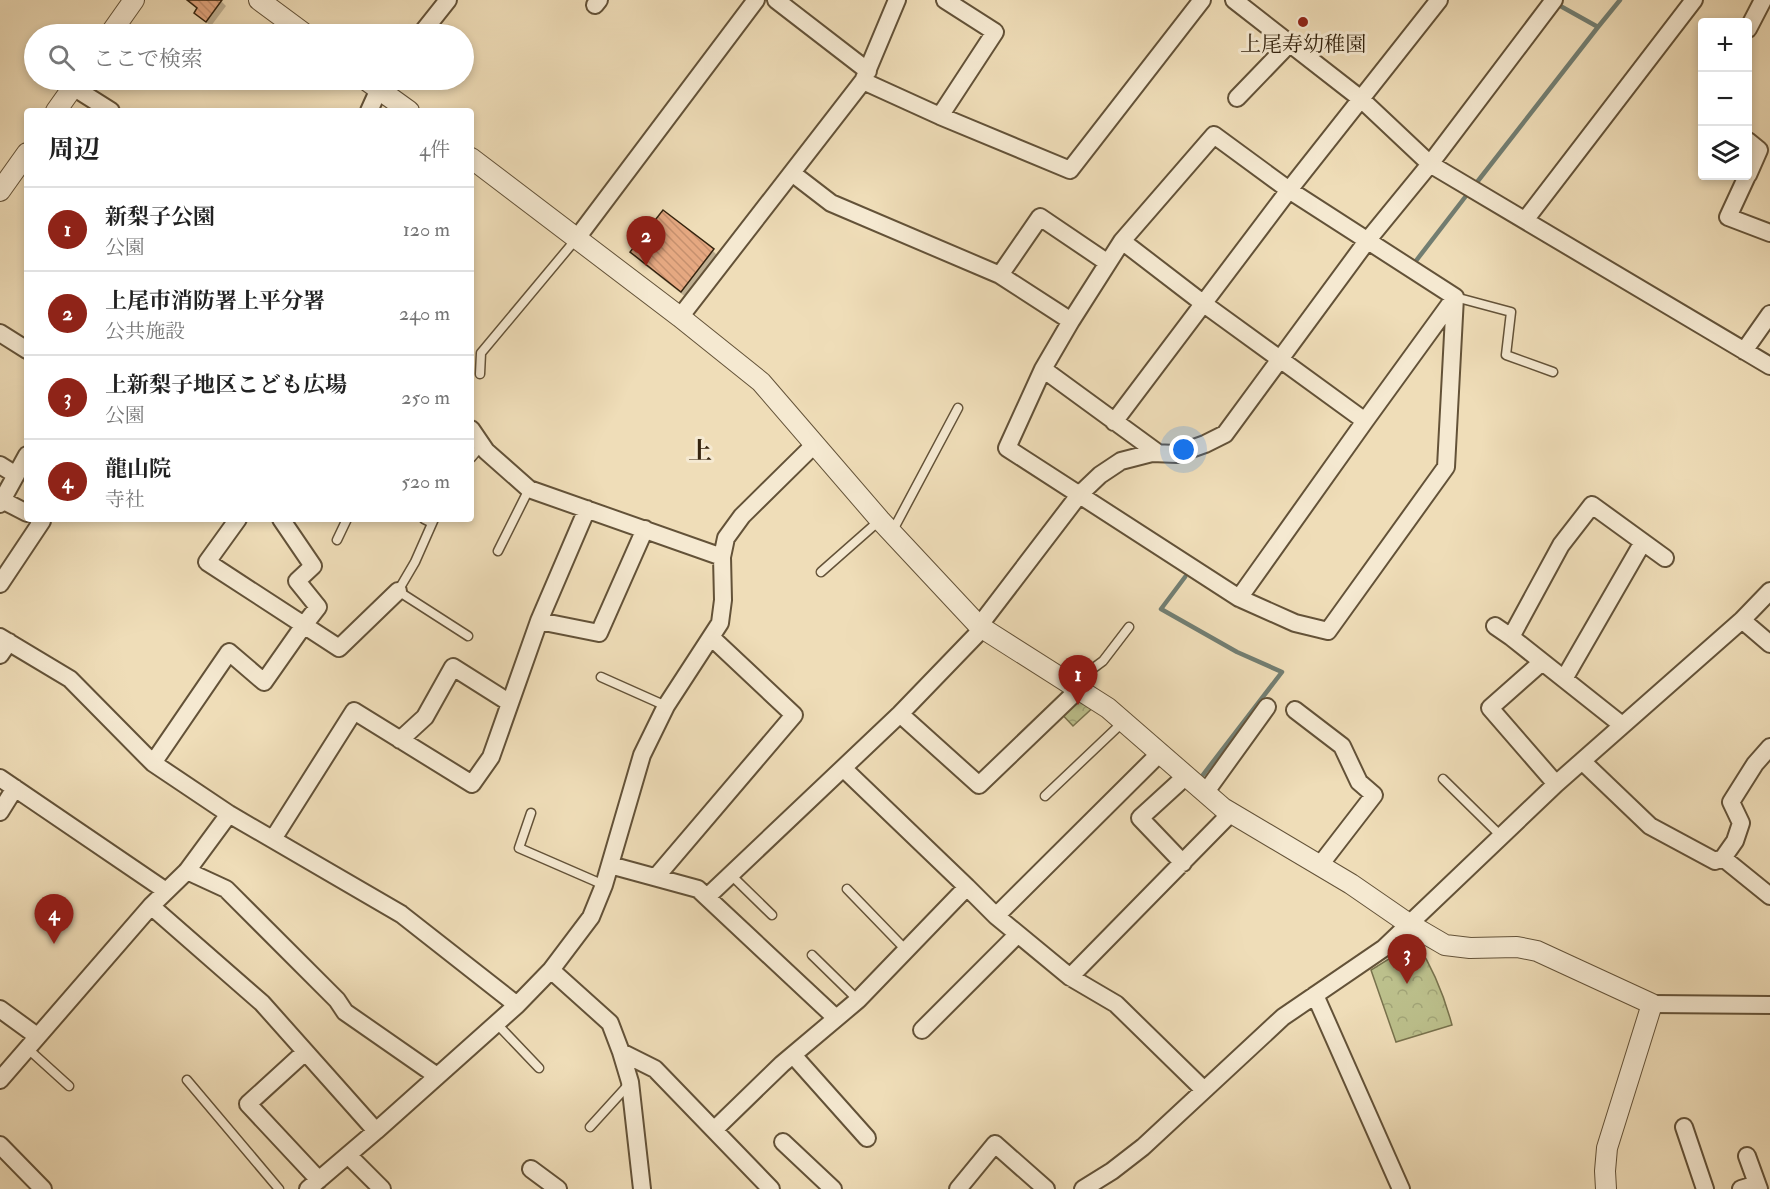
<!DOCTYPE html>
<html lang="ja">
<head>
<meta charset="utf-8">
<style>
  body { margin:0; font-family:"IM FELL Double Pica","Noto Serif JP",serif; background:#f2f2f2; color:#222 }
  .controls { position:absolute; right:18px; top:18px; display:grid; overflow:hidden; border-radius:6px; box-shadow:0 3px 9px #0003 }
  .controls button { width:54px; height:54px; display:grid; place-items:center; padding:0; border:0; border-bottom:2px solid #e0e0e0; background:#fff; color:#222; font:30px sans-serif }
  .you { position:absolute; left:1184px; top:450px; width:21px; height:21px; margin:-15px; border:4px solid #fff; border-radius:50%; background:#1a73e8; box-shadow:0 0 0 9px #1a73e833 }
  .badge { display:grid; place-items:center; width:39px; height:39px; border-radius:50%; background:#8f2418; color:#fff; font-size:20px; font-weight:700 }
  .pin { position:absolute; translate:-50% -50px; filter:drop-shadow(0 2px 3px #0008) }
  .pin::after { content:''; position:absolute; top:32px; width:21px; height:18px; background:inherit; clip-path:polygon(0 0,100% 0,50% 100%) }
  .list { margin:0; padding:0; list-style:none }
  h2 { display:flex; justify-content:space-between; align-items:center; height:78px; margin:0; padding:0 24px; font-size:26px }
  h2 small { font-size:20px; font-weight:400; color:#767676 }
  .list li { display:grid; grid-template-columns:39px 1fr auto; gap:18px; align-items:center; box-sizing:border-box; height:84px; padding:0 24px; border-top:2px solid #e0e0e0 }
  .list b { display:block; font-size:22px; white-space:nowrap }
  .list p { margin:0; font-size:20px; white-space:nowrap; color:#767676 }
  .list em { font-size:20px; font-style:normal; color:#767676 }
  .icon { flex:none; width:33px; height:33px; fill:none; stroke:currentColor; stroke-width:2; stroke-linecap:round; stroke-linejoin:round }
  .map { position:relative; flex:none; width:1770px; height:1189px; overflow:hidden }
  .search { position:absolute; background:#fff; box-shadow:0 3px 9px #0003; left:24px; top:24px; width:450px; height:66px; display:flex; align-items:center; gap:15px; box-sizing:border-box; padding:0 21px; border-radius:33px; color:#767676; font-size:22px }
  .panel { position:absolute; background:#fff; box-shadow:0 3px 9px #0003; left:24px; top:108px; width:450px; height:414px; border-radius:6px }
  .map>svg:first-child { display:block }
  .forest { fill:url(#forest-crowns); stroke:#78724d; stroke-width:1.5 }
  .shadow { fill:#0003 }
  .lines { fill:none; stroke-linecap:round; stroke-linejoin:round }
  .stream { stroke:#727e72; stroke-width:4.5 }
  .building { fill:url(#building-back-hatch); stroke:#34230e; stroke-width:1.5 }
  .service-casing { stroke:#635238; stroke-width:11 }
  .minor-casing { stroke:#635238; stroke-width:20 }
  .tertiary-casing { stroke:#635238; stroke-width:22 }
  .service { stroke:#f5e9d1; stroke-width:8 }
  .minor { stroke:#f5e9d1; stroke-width:16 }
  .tertiary { stroke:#f5e9d1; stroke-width:20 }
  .poi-dot { fill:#8f2418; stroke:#f5e9d1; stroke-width:2 }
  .labels { text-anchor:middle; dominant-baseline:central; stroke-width:6; stroke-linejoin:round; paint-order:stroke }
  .poi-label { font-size:21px; fill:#34230e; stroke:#f5e9d1 }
  .quarter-label { font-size:24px; font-weight:bold; fill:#34230e; stroke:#f5e9d1 }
</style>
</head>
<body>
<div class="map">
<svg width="1770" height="1189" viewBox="0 0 1770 1189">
  <defs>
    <pattern id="forest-crowns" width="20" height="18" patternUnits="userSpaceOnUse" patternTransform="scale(1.5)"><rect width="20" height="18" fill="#bcc08c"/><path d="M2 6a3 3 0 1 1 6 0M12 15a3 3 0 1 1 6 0" fill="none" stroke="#a2a578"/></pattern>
    <pattern id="building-back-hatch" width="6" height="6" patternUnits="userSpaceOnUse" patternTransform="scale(1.5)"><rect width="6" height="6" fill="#e5a881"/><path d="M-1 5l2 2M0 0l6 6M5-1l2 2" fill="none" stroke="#c5906e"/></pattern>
  </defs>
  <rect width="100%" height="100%" fill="#efddb8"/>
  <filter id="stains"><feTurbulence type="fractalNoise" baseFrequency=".00333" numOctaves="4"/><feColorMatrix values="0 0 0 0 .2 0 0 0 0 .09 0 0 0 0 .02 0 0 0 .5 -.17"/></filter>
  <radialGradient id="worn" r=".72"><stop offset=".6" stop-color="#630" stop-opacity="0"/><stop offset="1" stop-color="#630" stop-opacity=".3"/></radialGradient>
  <path class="forest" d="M1079,689L1099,702L1073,726L1057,709Z
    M1416,942C1433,968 1444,995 1452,1025L1396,1042L1371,970Z"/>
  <path class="shadow" d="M188,0H220L226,6L211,26L195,13L199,9Z
    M713,251L723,261L692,302L642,263L632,252Z"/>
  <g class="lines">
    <path class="stream" d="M1555,3L1598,27
      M1474,186L1598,27L1620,0
      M1412,266L1469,192
      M1185,577L1161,609L1237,652L1282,672L1199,780"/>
  </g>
  <path class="building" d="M187,0H222L206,22L194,13L197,8Z
    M663,210L714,249L681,292L630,252Z"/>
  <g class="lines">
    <defs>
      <path id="service" d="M1455,297L1511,312L1506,355L1553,372
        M480,374L481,353L577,238
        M471,458L482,445
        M424,519L432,523
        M434,519L415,562L398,591L468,636
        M892,532L958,408
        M337,540L347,519
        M498,551L529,489
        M821,572L880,520
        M601,677L666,706
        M1072,684L1103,661L1129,627
        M1443,779L1501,836
        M1045,796L1123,722
        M531,813L519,848L604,885
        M731,875L772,915
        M847,889L906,950
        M812,955L858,1000
        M496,1023L539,1068
        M27,1048L69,1086
        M187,1080L279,1189
        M590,1127L630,1083"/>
      <path id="minor" d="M776,0L868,71
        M1234,0L1361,99L1430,164L1770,366
        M595,5L599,0
        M1748,29L1763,0
        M421,34L448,0
        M863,81L940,116L1070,170L1202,0
        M73,87L111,111
        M1237,98L1290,43
        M369,111L379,89L386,80
        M940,116L995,32L945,0
        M1214,135L1289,190L1455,297L1446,467L1328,631L1295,623L1239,598L1007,448L1043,369L1071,321L1122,241Z
        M1748,141L1759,150L1748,175
        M792,173L831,203L1000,275L1071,321
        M1747,176L1728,217L1770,233
        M1526,219L1694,0
        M577,238L756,0
        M1122,241L1204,304L1365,421
        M1000,275L1040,217L1108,263
        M680,317L863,81L897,0
        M0,333L27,350
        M1744,351L1770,314
        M1043,369L1158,453
        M1114,422L1289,190L1439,0
        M471,429L486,451L529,489L722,557
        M0,465L16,475L0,504
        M16,475L27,455
        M2,500L27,513
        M238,519L207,562L339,648L398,591
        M0,584L42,521L38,519
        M1239,598L1365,421L1455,297
        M1742,620L1770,644
        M539,621L599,633L645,529
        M979,626L1079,495L1100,475L1121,461L1152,453L1177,454L1205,444L1225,434L1367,241L1430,164L1554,0
        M1495,626L1511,637L1622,725
        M0,637L70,679L153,763L229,814L401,914L517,1005
        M1511,637L1561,545L1592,505L1665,558
        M0,655L9,642
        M1542,662L1490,708L1556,784
        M1564,679L1643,542
        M1295,710L1342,746L1359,782L1374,795L1320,865
        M900,714L979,785L1079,689
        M400,740L425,717L453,667L510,703
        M1582,761L1650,826L1715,861L1723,858L1770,896
        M153,763L229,652L264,682L304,625L318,607L297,581L313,566L281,519
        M843,768L967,887
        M0,778L166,891
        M1205,793L1267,707
        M0,812L15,788
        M273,839L354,711L472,784L491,757L539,621L587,509
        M1723,858L1735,841L1741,823L1731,802L1755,764L1770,747
        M1183,863L1140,818L1186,776
        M610,865L698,889L836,1018
        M187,871L226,889L337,1000L345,1012L437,1076
        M656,877L794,715L711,637
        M707,897L900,714L983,628
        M151,906L262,1003L376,1131
        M996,916L1160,753
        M551,970L610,1023L621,1052L630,1082L642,1189
        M1070,977L1231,813
        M1315,995L1401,1189
        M1652,1004L1770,1005
        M0,1009L37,1036
        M922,1030L1018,934
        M305,1052L248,1104L319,1180
        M621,1052L655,1069L771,1189
        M793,1055L867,1138
        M0,1080L151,906L187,871L229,814
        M1684,1127L1705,1189
        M714,1130L782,1064L858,1000L967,887L996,916L1070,977L1116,1004L1203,1089
        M783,1142L833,1189
        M0,1145L43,1189
        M348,1155L382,1189
        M1747,1156L1759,1189
        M531,1169L558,1189
        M308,1189L376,1131L517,1005L551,970L591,917L604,885L642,755L666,706L720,623L723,600L722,557L726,538L742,516L814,445
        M958,1189L995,1144L1046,1189
        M1083,1189L1112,1171L1143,1147L1283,1017L1384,948L1556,784L1742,620L1770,591
        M1741,1189L1757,1184"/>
      <path id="tertiary" d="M259,0L305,34
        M110,34L134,0
        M366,80L409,111
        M56,111L78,80
        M471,158L680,317L761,382L880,520L979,626L1108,708L1223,808L1351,884L1409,924L1445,945L1470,948L1517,947L1537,951L1652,1004L1607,1148L1605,1171L1606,1189
        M0,191L27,153"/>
    </defs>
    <use href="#service" class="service-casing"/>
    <use href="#minor" class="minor-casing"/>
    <use href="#tertiary" class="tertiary-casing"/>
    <use href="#service" class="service"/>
    <use href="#minor" class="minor"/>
    <use href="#tertiary" class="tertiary"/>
  </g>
  <circle class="poi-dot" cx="1303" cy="22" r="6"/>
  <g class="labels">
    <g class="poi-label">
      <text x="1303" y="44">上尾寿幼稚園</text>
    </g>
    <g class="quarter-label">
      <text x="700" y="451">上</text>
    </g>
  </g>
  <rect width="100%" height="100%" filter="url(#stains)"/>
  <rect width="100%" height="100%" fill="url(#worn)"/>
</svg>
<div class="controls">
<button>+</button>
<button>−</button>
<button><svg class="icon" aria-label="layers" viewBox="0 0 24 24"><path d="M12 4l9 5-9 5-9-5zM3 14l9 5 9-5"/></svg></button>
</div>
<div class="you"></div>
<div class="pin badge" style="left:1078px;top:705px">1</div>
<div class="pin badge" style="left:646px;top:266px">2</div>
<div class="pin badge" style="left:1407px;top:984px">3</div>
<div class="pin badge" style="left:54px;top:944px">4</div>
<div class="search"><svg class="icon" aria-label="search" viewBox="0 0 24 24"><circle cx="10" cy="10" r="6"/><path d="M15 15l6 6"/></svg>ここで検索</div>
<section class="panel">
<h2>周辺<small>4件</small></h2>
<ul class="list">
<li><span class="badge">1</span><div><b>新梨子公園</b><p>公園</p></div><em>120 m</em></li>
<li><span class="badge">2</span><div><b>上尾市消防署上平分署</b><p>公共施設</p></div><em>240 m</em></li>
<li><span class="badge">3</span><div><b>上新梨子地区こども広場</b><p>公園</p></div><em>250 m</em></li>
<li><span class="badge">4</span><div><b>龍山院</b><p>寺社</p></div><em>520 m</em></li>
</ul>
</section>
</div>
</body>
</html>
